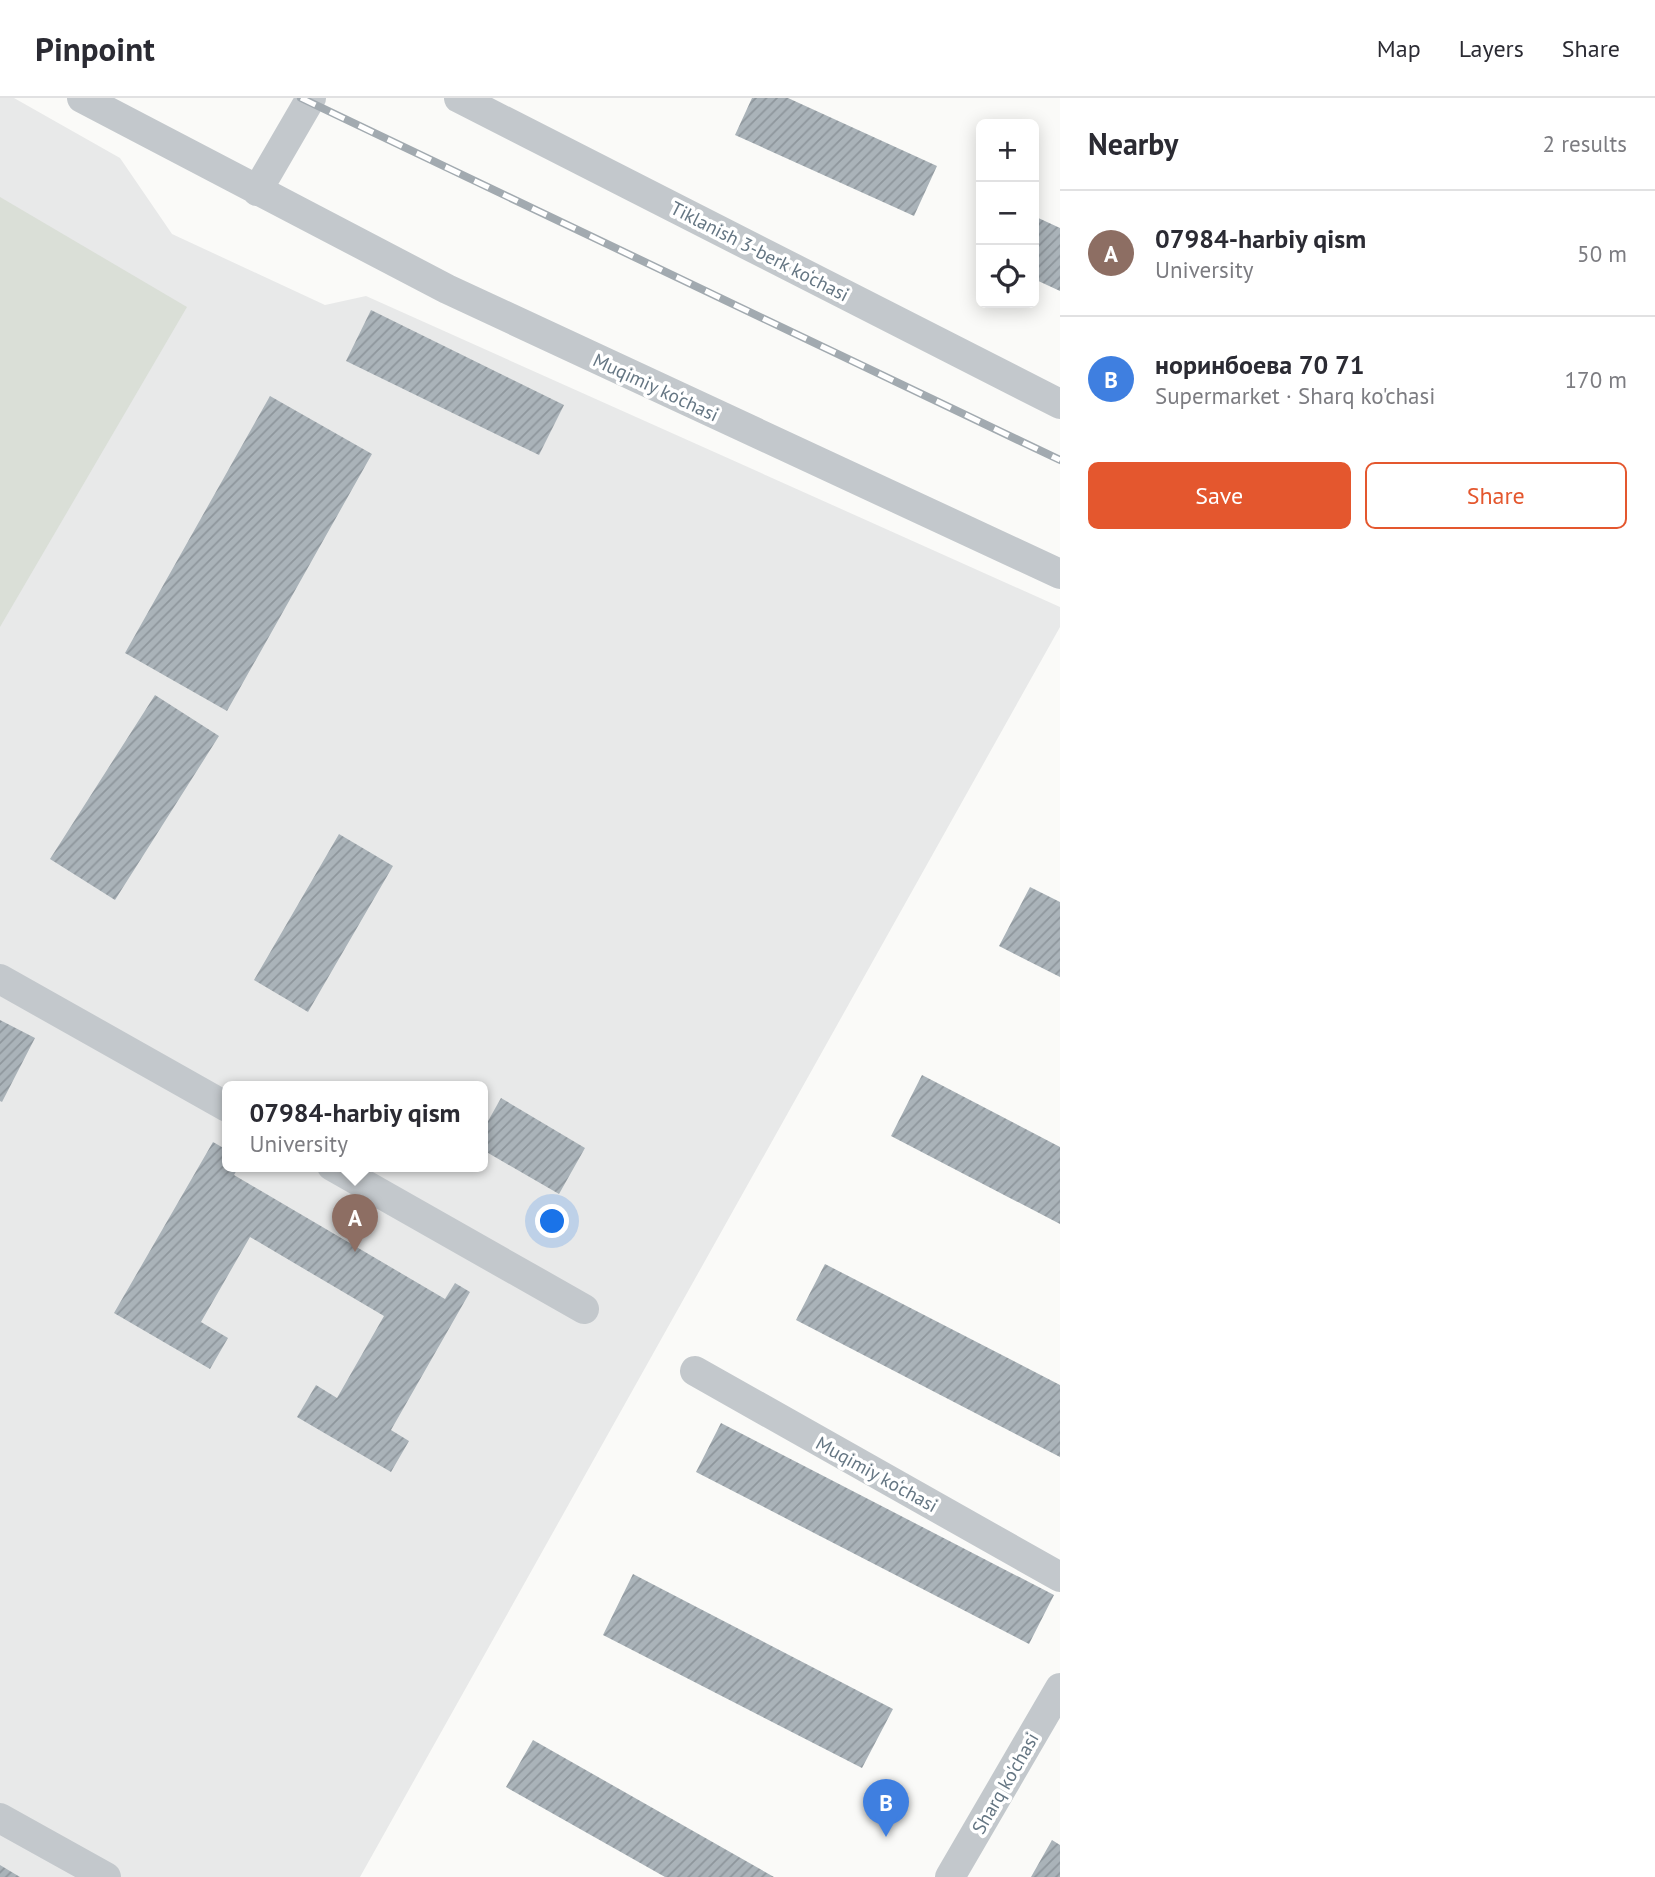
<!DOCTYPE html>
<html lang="en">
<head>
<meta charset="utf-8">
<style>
  body { margin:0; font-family:"PT Sans",sans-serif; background:#f7f7f7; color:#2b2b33 }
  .controls { position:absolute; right:21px; top:21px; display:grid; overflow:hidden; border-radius:10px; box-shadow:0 4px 18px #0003 }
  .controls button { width:63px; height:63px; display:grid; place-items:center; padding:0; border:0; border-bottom:2px solid #e1e1e2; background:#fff; color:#2b2b33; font:35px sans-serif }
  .you { position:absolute; left:553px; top:1124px; width:24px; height:24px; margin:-18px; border:5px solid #fff; border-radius:50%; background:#1a73e8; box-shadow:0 0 0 10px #1a73e833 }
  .badge { display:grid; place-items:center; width:46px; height:46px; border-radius:50%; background:#e4572e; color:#fff; font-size:23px; font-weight:700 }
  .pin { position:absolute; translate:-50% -58px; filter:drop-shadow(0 2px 4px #0008) }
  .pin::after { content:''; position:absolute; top:37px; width:24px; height:21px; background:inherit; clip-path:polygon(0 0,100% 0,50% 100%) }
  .popup { position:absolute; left:222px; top:983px; width:266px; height:91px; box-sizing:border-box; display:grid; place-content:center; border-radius:10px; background:#fff; filter:drop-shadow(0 2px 5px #0005); font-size:23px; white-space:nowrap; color:#7c7c81 }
  .popup b { font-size:26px; color:#2b2b33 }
  .popup::after { content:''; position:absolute; left:50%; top:100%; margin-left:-14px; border:14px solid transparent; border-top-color:#fff }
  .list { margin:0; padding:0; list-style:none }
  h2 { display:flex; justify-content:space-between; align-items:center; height:91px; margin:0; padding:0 28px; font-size:30px }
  h2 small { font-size:23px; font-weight:400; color:#7c7c81 }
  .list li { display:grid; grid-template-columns:46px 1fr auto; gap:21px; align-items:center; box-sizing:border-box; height:126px; padding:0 28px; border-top:2px solid #e1e1e2 }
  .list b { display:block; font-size:26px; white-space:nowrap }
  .list p { margin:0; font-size:23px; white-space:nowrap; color:#7c7c81 }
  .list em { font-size:23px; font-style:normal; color:#7c7c81 }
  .actions { display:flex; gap:14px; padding:21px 28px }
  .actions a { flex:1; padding:16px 0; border:2px solid #e4572e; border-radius:10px; text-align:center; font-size:24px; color:#e4572e }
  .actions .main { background:#e4572e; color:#fff }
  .icon { flex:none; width:38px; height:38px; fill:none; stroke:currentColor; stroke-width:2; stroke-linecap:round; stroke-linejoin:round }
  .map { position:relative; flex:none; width:1060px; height:1779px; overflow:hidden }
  header { display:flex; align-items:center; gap:42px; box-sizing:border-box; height:98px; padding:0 35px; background:#fff; border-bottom:2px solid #e1e1e2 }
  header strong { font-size:33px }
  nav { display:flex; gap:38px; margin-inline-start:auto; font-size:24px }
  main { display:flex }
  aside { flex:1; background:#fff }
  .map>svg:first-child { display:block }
  .built { fill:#e8e9e9; fill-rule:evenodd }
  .garden { fill:#dadfd7 }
  .building { fill:url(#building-hatch) }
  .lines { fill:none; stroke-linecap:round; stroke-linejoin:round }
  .minor { stroke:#c3c8cc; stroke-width:30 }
  .rail-casing { stroke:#a2aab0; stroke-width:8 }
  .rail { stroke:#fff; stroke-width:5; stroke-dasharray:16; stroke-linecap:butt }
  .labels { text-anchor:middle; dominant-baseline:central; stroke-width:7; stroke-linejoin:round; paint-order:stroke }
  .street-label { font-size:19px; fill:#657683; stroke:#fff }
</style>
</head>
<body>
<header>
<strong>Pinpoint</strong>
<nav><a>Map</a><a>Layers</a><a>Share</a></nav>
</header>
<main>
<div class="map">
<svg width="1060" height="1779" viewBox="0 0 1060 1779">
  <defs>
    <pattern id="building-hatch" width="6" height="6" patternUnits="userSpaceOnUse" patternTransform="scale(1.75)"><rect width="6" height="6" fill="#aab3b9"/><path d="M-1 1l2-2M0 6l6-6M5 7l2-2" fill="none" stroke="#8e969c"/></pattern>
  </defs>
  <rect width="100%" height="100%" fill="#fafaf8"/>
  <path class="built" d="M0,0H14L120,60L172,136L325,207L366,198L1060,509V529L360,1779H0ZM227,988H483V1068H227Z"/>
  <path class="garden" d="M0,99L187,209L0,529Z"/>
  <path class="building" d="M752,0H788L937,68L914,118L735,37Z
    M1034,118L1060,130V193L1034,181Z
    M371,212L564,307L539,357L346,263Z
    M270,298L372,356L227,613L125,555Z
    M155,597L219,638L115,802L50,761Z
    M339,736L393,768L308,914L254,882Z
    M1030,789L1060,804V879L999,848Z
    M0,922L35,940L2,1004L0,1003Z
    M922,977L1060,1049V1126L891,1038Z
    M501,1000L585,1050L559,1096L483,1052V1032Z
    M213,1044L227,1052V1068H239L234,1077L445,1201L455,1185L470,1194L391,1332L409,1343L391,1374L297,1319L316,1287L337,1300L384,1218L250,1139L201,1224L228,1240L210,1271L114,1215Z
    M825,1166L1060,1287V1359L796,1222Z
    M721,1325L1054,1497L1029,1546L696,1374Z
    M633,1476L893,1611L862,1670L603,1537Z
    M533,1642L774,1779H665L506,1689Z
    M1052,1742L1060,1747V1779H1031Z
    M0,1767L20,1779H0Z"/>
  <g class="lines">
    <path class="minor" d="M82,0L447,191L1060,476
      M459,0L1060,306
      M257,93L311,0
      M0,881L227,1009
      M332,1068L584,1211
      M695,1273L1060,1479
      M0,1720L106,1779
      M950,1779L1060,1590"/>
    <defs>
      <path id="rail" d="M301,0L1060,362"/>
    </defs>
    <use href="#rail" class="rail-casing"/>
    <use href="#rail" class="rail"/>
  </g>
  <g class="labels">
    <g class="street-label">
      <text transform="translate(760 153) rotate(27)">Tiklanish 3-berk ko‘chasi</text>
      <text transform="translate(656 289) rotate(25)">Muqimiy ko‘chasi</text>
      <text transform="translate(877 1376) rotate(29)">Muqimiy ko‘chasi</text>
      <text transform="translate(1005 1685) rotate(-60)">Sharq ko'chasi</text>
    </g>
  </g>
</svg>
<div class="controls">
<button>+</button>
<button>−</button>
<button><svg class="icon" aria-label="locate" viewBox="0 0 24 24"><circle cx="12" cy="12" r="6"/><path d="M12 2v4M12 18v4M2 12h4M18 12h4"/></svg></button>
</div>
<div class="you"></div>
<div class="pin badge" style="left:355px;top:1154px;background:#8d6e63">A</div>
<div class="popup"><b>07984-harbiy qism</b>University</div>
<div class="pin badge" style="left:886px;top:1739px;background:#3f7fe0">B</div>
</div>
<aside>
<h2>Nearby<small>2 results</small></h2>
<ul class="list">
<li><span class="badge" style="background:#8d6e63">A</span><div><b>07984-harbiy qism</b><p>University</p></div><em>50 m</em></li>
<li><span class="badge" style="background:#3f7fe0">B</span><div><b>норинбоева 70 71</b><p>Supermarket · Sharq ko'chasi</p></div><em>170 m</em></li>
</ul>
<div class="actions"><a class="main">Save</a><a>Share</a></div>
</aside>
</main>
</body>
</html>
